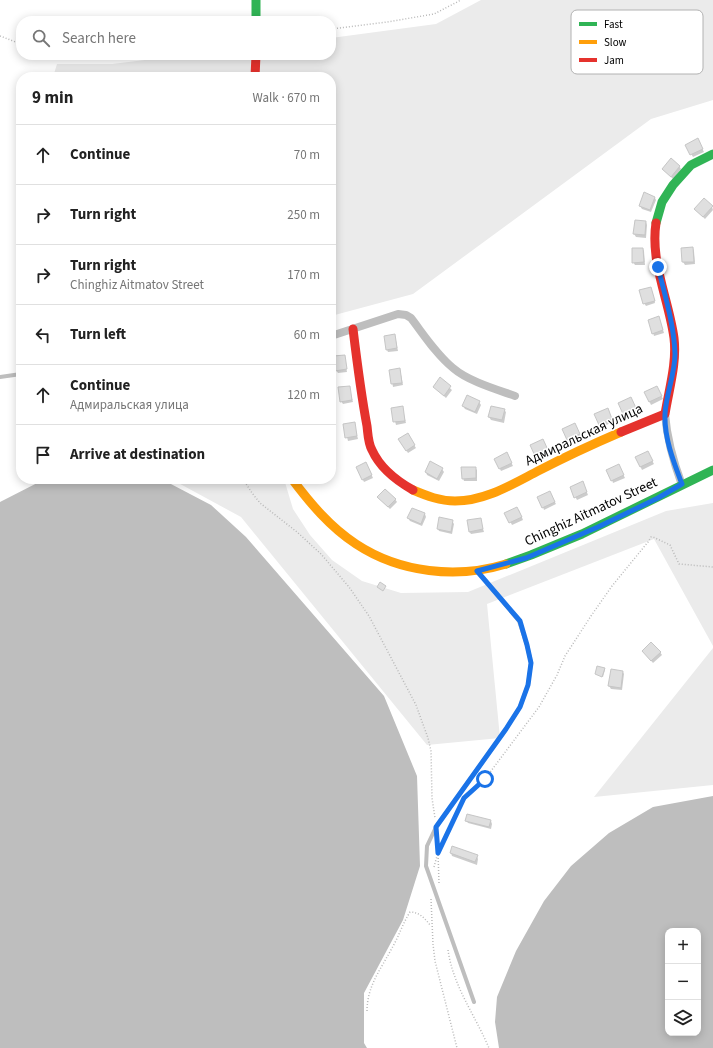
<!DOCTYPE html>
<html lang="en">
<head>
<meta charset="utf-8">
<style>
  body { margin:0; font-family:"Source Sans 3",sans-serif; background:#f6f6f6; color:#222 }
  .controls { position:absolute; right:12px; bottom:12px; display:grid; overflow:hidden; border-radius:8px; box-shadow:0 2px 10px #0003 }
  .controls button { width:36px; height:36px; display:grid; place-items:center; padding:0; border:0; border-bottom:1px solid #e0e0e0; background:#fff; color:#222; font:20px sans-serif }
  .stop { position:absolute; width:12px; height:12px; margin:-9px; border:3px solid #1a73e8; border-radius:50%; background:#fff }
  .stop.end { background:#1a73e8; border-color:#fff; box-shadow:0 1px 4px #0008 }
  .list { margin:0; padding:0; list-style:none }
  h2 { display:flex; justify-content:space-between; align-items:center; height:52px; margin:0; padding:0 16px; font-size:17px }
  h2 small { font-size:13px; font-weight:400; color:#767676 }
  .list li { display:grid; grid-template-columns:26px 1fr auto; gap:12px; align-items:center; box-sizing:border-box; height:60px; padding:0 16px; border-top:1px solid #e0e0e0 }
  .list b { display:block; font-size:15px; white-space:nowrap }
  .list p { margin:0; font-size:13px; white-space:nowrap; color:#767676 }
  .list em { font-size:13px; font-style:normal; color:#767676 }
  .icon { flex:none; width:22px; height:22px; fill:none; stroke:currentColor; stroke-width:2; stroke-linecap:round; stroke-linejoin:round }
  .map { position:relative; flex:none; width:713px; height:1048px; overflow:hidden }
  .search { position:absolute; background:#fff; box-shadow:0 2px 10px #0003; left:16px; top:16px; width:320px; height:44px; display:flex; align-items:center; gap:10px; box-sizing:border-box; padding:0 14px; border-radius:16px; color:#767676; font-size:15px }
  .panel { position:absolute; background:#fff; box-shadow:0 2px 10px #0003; left:16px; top:72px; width:320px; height:412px; border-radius:16px }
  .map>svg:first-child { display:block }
  .green { fill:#ebebeb }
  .water { fill:#bebebe; fill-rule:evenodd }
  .shadow { fill:#0003 }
  .building { fill:#dfdfdf; stroke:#c6c6c6 }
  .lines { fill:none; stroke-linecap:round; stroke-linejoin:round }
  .path { stroke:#b9b9b9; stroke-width:1.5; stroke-dasharray:1 2; stroke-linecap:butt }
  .lane { stroke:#bebebe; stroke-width:4 }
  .street { stroke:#bebebe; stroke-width:8 }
  .fast { stroke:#30b455; stroke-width:9 }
  .slow { stroke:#ff9f0a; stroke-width:9 }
  .jam { stroke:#e5322d; stroke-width:9 }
  .route { stroke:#1a73e8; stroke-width:5 }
  .labels { text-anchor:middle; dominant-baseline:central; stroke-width:3; stroke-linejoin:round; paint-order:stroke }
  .street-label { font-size:14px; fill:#000; stroke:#fff }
  .key { fill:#fff; stroke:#b2b2b2; stroke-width:1 }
  .key-label { font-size:11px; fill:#000 }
</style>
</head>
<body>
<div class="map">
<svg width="713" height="1048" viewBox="0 0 713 1048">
  <rect width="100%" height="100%" fill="#fff"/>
  <path class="green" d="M481,0H713V100L651,119L413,294L331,316V77H53L57,64H112L186,55H331V38L436,24Z
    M171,479H284L293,509L310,535L332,560L362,581L401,593L468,592L666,511L713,503V646L654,539L487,604L500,738L427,745L241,517Z
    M713,648V785L594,797Z"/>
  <path class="water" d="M45,479H160L169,483L211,505L246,537L384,696L417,776L420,866L403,920L364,993V1043L367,1048H0V502Z
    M713,796V1048H499L495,1022L497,997L516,951L544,901L571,866L609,833L653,807ZM668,931H698V1033H668Z"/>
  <path class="shadow" d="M697,139L704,152L693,157L686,145Z
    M679,166L681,169L673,179L663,169Z
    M655,198L656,200L651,212L642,209L640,206Z
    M712,207L713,210L705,219L696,210Z
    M635,221L646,222L647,225L646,238L636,237L634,234Z
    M693,248L694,251L695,264L685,265L683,262Z
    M643,249L644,251L645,265H635L633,262Z
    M652,291L655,303L646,306L644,303Z
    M660,320L664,333L654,336L653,333Z
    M395,335L398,351L388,352L387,350Z
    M344,356L347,372L338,373L336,370Z
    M400,369L403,385L393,387L390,371Z
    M440,379L452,390L446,398L434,387Z
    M349,387L353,402L343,404L341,401Z
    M658,390L663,399L651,405L645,392Z
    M632,401L637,411L626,416L620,404Z
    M479,402L481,405L477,414L465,409L463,406Z
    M402,407L406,423L396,425L392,409Z
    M504,410L506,412L504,423L491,420L489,417Z
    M609,412L613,422L602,427L600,424Z
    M354,423L358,439L348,441L344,425Z
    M576,427L581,437L569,442L568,439Z
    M407,434L416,448L408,453L399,439Z
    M544,443L548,453L537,458L536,455Z
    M649,455L654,464L642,470L636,457Z
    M508,456L513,466L501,471L495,459Z
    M366,463L373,478L364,482L357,468Z
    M475,468L477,470V481H464L463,478Z
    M620,468L625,478L613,483L612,480Z
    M442,469L444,472L439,481L427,475L426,472Z
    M584,485L588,495L577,500L571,488Z
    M551,495L556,504L544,510L543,507Z
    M379,498L395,499L397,502L390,509Z
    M519,510L523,520L512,525L506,513Z
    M425,514L426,517L422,526L410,521L408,518Z
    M480,519L484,532L471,534L469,531Z
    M452,521L454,524L452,534L439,531L438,529Z
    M643,651L660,652L662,655L653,663Z
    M598,667L605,670L603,677L596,674Z
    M623,672L624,674L622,690L611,689L609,686Z
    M466,820L491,821L492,824L491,829L468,823Z
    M451,853L477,856L478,859L477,865L452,856Z"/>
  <path class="building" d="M698,138L703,149L690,155L685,145Z
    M671,158L680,166L671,177L662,169Z
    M644,192L655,197L650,210L639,206Z
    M704,198L713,206L703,217L694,209Z
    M635,220L646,221L645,235L633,234Z
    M693,247L694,262H682L681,248Z
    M632,248H643L644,262L632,263Z
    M651,287L655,301L643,304L639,290Z
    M659,316L663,330L652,334L648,320Z
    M395,334L397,348L386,350L384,336Z
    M345,355L347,369L335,371L333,356Z
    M400,368L402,383L391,384L389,370Z
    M440,377L451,386L444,396L433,387Z
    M350,386L352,400L340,402L338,387Z
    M657,386L662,396L649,402L644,392Z
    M467,395L480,401L475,412L462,406Z
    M631,397L636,408L623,414L618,403Z
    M403,406L405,421L393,422L391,408Z
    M491,406L505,409L502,420L488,417Z
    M608,408L612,419L599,425L594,414Z
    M355,422L357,436L345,438L343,424Z
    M575,423L580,434L567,440L562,429Z
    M408,433L415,445L406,451L398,439Z
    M543,439L548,450L535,456L530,445Z
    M648,451L653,461L640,467L635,457Z
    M507,452L512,463L499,469L494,459Z
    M430,461L443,468L437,479L425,472Z
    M366,462L372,475L362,480L356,467Z
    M619,464L624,475L611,481L606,470Z
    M461,467H476V478L462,479Z
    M583,481L587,492L574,498L570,487Z
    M385,489L396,499L388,507L377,497Z
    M550,491L555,502L542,508L537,497Z
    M517,507L522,517L509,523L504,513Z
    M412,508L425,513L421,524L407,518Z
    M439,517L453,520L451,532L437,529Z
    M481,518L483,529L469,532L467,520Z
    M380,582L386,586L383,591L377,587Z
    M651,642L661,652L651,661L642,651Z
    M597,666L605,668L602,677L595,674Z
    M611,669L623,671L621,688L608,686Z
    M467,814L491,820L489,827L465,821Z
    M452,846L478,855L475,862L450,853Z"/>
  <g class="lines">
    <path class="path" d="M331,29L387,22L434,14L461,0
      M0,36L21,44
      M243,479L252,493L260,503L297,532L321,554L349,587L369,616L416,705L428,738L431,751L432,798L435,818
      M467,795L485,779L539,707L557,675L565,656L591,616L612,586L648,542L651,537H653L670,545L679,564L713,567
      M437,842L438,852
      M434,867L437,856
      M439,883L438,853L460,806
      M431,899L433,944L435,961L457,1048
      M448,950C453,986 475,1015 489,1048
      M367,1011C367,986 381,969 392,948C399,936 403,923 410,912C420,912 425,919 431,926"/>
    <path class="lane" d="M0,377L21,374
      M474,1002L426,866L427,846L436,827L506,729L520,707L528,685L531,663L527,645L519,621L479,573"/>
    <path class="street" d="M331,336L398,314L406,315L411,318C424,335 436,354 453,368C468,381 495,389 515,396
      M665,414C667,439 673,461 682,485"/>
    <path class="fast" d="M256,0V21
      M656,223L662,202L673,185L691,165L713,154
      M506,564L531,555L582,534L713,470"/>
    <path class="slow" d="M292,479C310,503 330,527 356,544C400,573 457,579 506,564
      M413,490C427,496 440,501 455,501C485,501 511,485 538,471C565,457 593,444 621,432"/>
    <path class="jam" d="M255,77L256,55
      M353,329C357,362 361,394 367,426C368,434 368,443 372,450C380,468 397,481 413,490
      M621,432L665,414C669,389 677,363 674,338C669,300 650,262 656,223"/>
  </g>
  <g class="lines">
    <path class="route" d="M485,779L464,798L438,853L436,827L506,729L520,707L528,685L531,663L527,645L520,621L477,571L526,558L598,527L658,498L682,484C674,463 664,438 665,414C666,394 675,374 675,354C674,324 665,296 658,267"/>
  </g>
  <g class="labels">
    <g class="street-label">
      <text transform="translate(584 435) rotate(-25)">Адмиральская улица</text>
      <text transform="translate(591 512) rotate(-25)">Chinghiz Aitmatov Street</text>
    </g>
  </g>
  <rect x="571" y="10" width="132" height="64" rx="6" class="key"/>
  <rect x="579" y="22" width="18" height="4" fill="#30b455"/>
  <rect x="579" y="40" width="18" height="4" fill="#ff9f0a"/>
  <rect x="579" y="58" width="18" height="4" fill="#e5322d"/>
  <g class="key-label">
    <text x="604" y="28">Fast</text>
    <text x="604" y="46">Slow</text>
    <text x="604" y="64">Jam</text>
  </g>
</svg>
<div class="controls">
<button>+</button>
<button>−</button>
<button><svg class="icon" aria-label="layers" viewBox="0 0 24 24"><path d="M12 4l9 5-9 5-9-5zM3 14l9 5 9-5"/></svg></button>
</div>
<div class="stop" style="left:485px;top:779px"></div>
<div class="stop end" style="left:658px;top:267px"></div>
<div class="search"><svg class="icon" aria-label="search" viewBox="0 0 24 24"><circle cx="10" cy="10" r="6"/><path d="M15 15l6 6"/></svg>Search here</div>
<section class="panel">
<h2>9 min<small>Walk · 670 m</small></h2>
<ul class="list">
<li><svg class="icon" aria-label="ahead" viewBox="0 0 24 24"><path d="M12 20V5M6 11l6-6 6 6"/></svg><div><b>Continue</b></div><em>70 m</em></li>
<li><svg class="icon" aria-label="right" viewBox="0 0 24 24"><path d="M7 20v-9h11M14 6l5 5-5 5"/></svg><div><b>Turn right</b></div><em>250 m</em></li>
<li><svg class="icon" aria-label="right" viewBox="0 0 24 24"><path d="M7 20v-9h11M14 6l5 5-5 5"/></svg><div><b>Turn right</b><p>Chinghiz Aitmatov Street</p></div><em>170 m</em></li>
<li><svg class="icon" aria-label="left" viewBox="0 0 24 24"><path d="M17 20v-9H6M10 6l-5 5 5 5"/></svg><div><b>Turn left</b></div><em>60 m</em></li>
<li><svg class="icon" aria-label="ahead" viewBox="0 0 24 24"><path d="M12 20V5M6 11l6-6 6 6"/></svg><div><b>Continue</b><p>Адмиральская улица</p></div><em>120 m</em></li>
<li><svg class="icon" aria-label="arrive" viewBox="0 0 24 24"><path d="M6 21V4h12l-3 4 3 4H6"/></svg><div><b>Arrive at destination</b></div></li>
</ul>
</section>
</div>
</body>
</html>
